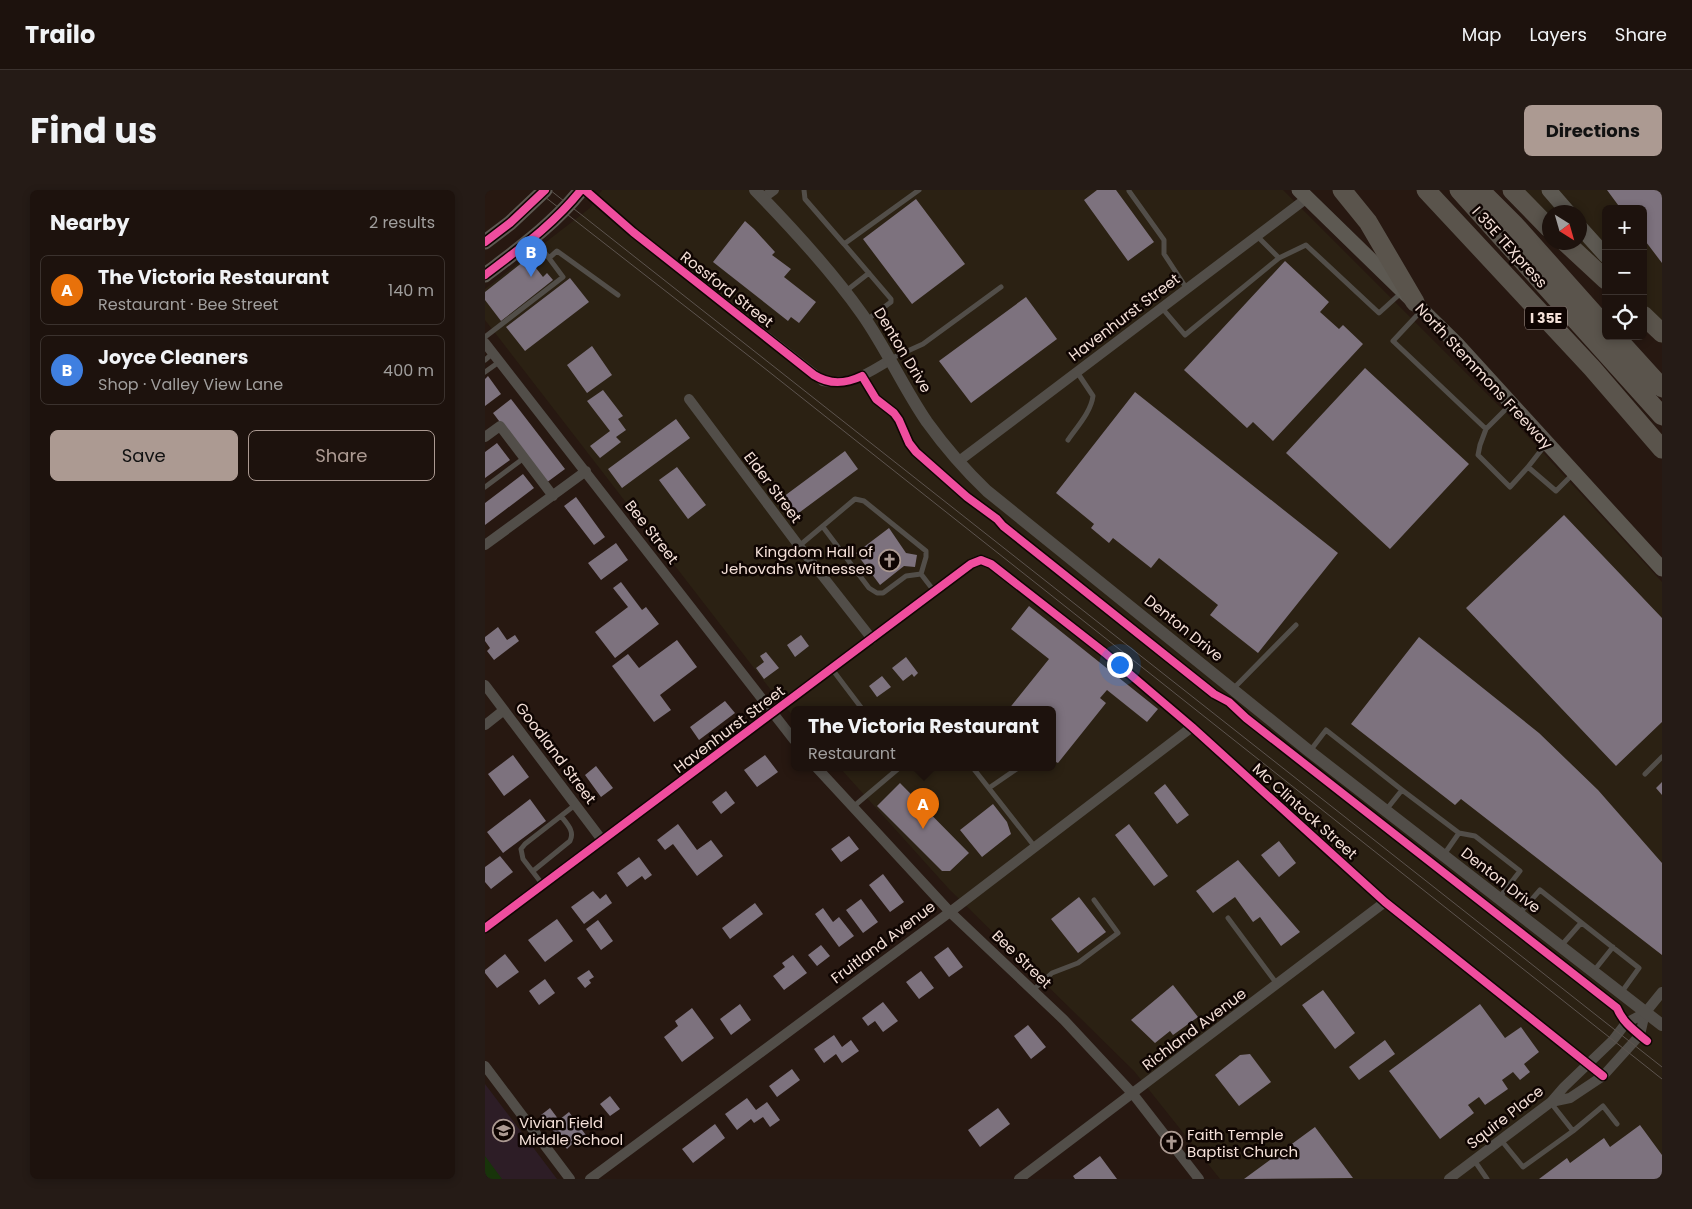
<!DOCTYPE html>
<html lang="en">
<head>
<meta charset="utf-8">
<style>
  body { margin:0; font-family:Poppins,sans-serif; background:#251b16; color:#f1f3f6 }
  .controls { position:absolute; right:15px; top:15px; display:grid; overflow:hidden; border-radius:8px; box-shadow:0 2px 8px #0003 }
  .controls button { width:45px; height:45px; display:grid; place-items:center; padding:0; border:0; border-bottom:1px solid #3b322e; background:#1d120d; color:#f1f3f6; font:25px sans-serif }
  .compass { position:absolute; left:1057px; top:15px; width:45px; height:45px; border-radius:50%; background:#1d120d; box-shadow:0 2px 8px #0003; rotate:143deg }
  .you { position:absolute; left:634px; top:474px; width:18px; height:18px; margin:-12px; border:4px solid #fff; border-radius:50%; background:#1a73e8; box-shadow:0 0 0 8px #1a73e833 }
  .badge { display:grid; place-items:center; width:32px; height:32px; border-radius:50%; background:#ac9a92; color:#fff; font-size:16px; font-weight:700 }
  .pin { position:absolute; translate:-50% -41px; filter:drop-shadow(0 1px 2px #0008) }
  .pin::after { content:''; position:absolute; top:26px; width:18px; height:15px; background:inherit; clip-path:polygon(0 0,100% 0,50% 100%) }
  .popup { position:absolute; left:306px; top:516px; width:265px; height:65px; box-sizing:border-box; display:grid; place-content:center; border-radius:8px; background:#1d120d; filter:drop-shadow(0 1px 4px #0005); font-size:16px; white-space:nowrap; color:#a09e9d }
  .popup b { font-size:19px; color:#f1f3f6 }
  .popup::after { content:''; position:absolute; left:50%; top:100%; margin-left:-10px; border:10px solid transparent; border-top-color:#1d120d }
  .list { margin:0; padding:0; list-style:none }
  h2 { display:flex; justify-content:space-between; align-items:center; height:65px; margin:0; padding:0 20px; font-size:21px }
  h2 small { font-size:16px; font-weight:400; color:#a09e9d }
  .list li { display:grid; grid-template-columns:32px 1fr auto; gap:15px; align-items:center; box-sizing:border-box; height:70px; margin:0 10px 10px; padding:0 10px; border:1px solid #3b322e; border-radius:8px }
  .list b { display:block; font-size:19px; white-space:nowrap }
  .list p { margin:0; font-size:16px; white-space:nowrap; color:#a09e9d }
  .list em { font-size:16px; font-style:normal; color:#a09e9d }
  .actions { display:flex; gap:10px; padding:15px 20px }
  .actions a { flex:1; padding:11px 0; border:1px solid #ac9a92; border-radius:8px; text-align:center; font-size:18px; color:#ac9a92 }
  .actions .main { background:#ac9a92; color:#111 }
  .icon { flex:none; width:28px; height:28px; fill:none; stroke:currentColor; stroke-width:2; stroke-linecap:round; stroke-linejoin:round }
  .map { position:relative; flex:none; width:1177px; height:989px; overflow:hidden; border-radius:8px }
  header { display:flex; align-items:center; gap:30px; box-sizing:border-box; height:70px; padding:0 25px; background:#1d120d; border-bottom:1px solid #3b322e }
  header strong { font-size:24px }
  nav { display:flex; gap:28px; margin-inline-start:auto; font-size:18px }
  .intro { display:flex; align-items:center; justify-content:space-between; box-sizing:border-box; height:120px; padding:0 30px }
  h1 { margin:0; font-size:35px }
  .button { padding:12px 22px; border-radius:8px; background:#ac9a92; color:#111; font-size:18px; font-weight:700 }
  main { display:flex; gap:30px; padding:0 30px }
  aside { flex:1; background:#1d120d; border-radius:8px; box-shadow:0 2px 8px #0003 }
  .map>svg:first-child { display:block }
  .commercial { fill:#2b2113 }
  .education { fill:#2d1d26 }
  .green { fill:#18340a }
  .building { fill:#7d727e }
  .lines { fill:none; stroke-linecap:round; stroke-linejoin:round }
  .service { stroke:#524e49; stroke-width:5 }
  .minor { stroke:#524e49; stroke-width:10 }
  .tertiary { stroke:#524e49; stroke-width:12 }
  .secondary { stroke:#5d5952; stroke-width:15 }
  .motorway { stroke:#5a544c; stroke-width:19 }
  .tram { stroke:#5d544f; stroke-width:1 }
  .cycleway-casing { stroke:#0f0502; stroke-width:11 }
  .cycleway { stroke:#ef4d9e; stroke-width:8 }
  .labels { text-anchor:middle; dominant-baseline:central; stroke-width:5; stroke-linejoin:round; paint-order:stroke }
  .shield { fill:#0f0502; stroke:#af9e98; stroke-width:1 }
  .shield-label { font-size:14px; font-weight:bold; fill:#f4e0d8 }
  .street-label { font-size:15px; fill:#f4e0d8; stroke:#0f0502 }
  .poi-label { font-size:15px; fill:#f4e0d8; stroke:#0f0502; text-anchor:start }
</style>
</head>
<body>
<header>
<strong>Trailo</strong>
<nav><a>Map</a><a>Layers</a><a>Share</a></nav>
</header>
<div class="intro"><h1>Find us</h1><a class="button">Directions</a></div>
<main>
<aside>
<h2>Nearby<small>2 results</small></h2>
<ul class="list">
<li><span class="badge" style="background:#e8710a">A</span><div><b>The Victoria Restaurant</b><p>Restaurant · Bee Street</p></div><em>140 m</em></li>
<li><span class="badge" style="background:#3f7fe0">B</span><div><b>Joyce Cleaners</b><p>Shop · Valley View Lane</p></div><em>400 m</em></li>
</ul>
<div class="actions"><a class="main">Save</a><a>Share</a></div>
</aside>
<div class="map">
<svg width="1177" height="989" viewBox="0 0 1177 989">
  <rect width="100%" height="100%" fill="#271811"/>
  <path class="commercial" d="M117,0H798L1028,230L1177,392V989H735L649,881L464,699L355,578H567V520H309V527L289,504L0,130V99L105,18Z
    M1025,0H1177V154L1158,134V19H1121V96L1077,53L1094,52V22H1064V39Z"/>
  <path class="education" d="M0,894L72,989H0Z"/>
  <path class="green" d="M0,966L17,989H0Z"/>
  <path class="building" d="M612,0H631L669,52L643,71L599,10Z
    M1122,0H1177V73L1158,48V19H1136Z
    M431,9L480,74L427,114L378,49Z
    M260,31L269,39L290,62L287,65L306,79L299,87L331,112L314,133L306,127L303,131L228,72Z
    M43,68L58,87L62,83L68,90L16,131L0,110V102Z
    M800,71L844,112L835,122L854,139L858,135L878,154L788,251L768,232L762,238L699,180Z
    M85,88L104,112L40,161L21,137Z
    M541,107L572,149L486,213L454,171Z
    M107,156L127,185L102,203L82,175Z
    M880,178L984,274L905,359L801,263Z
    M3,186L16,204L0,216V189Z
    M118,200L138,226L133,229L141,240L131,247L136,252L115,268L105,256L125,241L102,211Z
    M650,202L853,363L773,463L725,425L733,415L674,368L666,378L628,348L624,353L606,338L609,334L571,303Z
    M26,209L80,279L61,293L8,223Z
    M191,229L205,248L137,298L123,279Z
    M12,253L25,270L0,288V262Z
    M360,261L373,279L311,325L298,307Z
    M192,277L221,315L203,329L174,290Z
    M38,284L49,298L0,335V313Z
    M91,307L120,347L109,355L79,316Z
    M1079,325L1177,428V532L1131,576L981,418Z
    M404,338L421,363L432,365L430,377L419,376L395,395L371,363Z
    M131,353L143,370L116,390L103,373Z
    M136,392L157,420L161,417L174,434L130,468L110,442L143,417L128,398Z
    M544,416L673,519L662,532L622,500L615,508L621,513L573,573L567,570V520H523L564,469L526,439Z
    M13,437L22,450L30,445L34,451L9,470L2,461L5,458L0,451V447Z
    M316,445L324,456L310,467L302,455Z
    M934,447L1054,543L1113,600L1177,673V765L976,609L970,615L866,534Z
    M192,450L212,477L175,505L186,520L169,532L127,476L143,464L154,478Z
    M281,462L294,478L279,489L271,478L279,472L275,466Z
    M421,467L433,483L429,487L427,484L418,491L407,478Z
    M397,486L406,497L392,507L384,496Z
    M240,511L250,523L214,550L205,537Z
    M28,565L44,587L19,606L3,584Z
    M280,565L293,582L272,597L259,580Z
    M111,576L128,598L116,607L100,585Z
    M1177,592V605L1171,598Z
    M415,593L484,663L465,681H457L392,616Z
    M680,594L704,625L692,634L669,603Z
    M241,601L250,613L236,624L227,612Z
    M45,609L61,631L18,663L2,642Z
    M508,614L522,632L526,644L497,667L475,640Z
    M193,634L212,660L226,650L238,666L212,686L188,654L180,660L172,650Z
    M644,634L683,686L669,696L630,645Z
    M364,646L374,659L356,672L346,659Z
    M794,651L811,673L794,687L776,665Z
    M15,666L28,682L6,699L0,692V677Z
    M154,667L167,685L160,690L157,686L142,697L132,683Z
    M753,670L815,742L796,756L775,727L768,732L750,707L728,723L711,701Z
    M398,684L419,712L405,722L384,695Z
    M108,701L115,709L121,704L127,713L99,734L86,717Z
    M594,707L621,742L593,763L566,729Z
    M376,709L393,732L378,743L361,720Z
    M270,713L278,724L245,749L237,738Z
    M338,718L348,732L354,727L369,746L354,757L330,724Z
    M72,729L88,751L60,772L43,750Z
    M113,730L128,751L116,760L101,739Z
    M336,755L345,766L332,776L323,765Z
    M463,757L478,777L464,787L449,767Z
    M20,764L34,782L12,798L0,783V780Z
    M308,765L322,783L299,800L288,786L300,777L297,773Z
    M104,780L109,787L104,790L106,793L100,798L92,788Z
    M436,781L449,798L434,809L421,792Z
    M60,789L70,803L54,815L44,801Z
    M688,795L713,827L688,845L685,841L670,853L646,830Z
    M838,800L870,843L850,859L817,815Z
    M398,812L413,831L398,842L390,831L383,836L377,828Z
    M255,814L266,830L246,845L235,829Z
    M995,814L1020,848L1036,837L1054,862L1039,874L1045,882L1035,890L1028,882L1017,890L1023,899L1000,915L994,907L983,915L989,923L955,949L904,881Z
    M207,818L229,848L197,872L179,847L193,836L190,831Z
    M543,835L561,857L546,869L529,846Z
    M349,845L357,857L366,850L374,861L357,873L351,864L339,873L329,859Z
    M900,850L910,864L874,890L864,877Z
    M765,864L786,892L754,916L730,885L755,865Z
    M307,879L315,890L292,907L284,896Z
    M125,906L135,919L125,926L115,914Z
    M262,908L271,920L282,912L295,930L285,937L278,927L269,933L266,929L252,940L240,924Z
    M65,918L74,930L84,922L103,948L91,957L88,953L82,959L56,925Z
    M513,918L525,934L495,957L483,940Z
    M230,934L240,948L208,973L197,959Z
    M1155,935L1177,965V987L1174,989H1054L1082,968L1085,973L1119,948L1125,957Z
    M830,937L868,988L759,989Z
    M615,966L632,989H590L588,986Z"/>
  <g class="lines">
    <path class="service" d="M319,0L320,9L359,54L434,0
      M644,1L679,50V64L702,99
      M772,46L794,68L821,55L894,123L916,103
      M359,54L406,109V112L383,129
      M64,68L72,61L133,105
      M361,101L384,83
      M677,118L700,145L794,68
      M936,121L908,151L1001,239L1024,216
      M0,147L78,87L49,48
      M405,169L438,154L516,97
      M0,170L8,163
      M0,182L14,172
      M1001,239L995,255L993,265L1025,297L1043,277
      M583,250C592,237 606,222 608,206L592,182
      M1061,254L1043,277L1071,301L1087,285
      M0,297L39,268
      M338,337L384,398L392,403H398L421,386L436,384L449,401
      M314,356L370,309L379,311L441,361V367L436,384
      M347,479L378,520
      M749,498L811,435
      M825,561L841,540L917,600L901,620
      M488,578L550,657
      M1160,584L1177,567
      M504,598L533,578
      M917,600L974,643L958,666
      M368,617L414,578
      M974,643L990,646L1035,681L1014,708
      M48,681L85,651C90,641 82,634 76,626
      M58,695L38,669L36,659L40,654L90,615
      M1034,724L1055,700L1154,778L1136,803
      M743,728L792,794
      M1075,757L1096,733
      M1108,782L1128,757
      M548,800L567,783L593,773L633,743L609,710
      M1088,941L1118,916L1132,934
      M1016,950L1038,977L1088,941L1066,913
      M989,970L1002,989"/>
    <path class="minor" d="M100,0L148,42L338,191C366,196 381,184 405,170
      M278,8L289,0
      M0,153L309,550
      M204,209L314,356L387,449
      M0,247L15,236L68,306
      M474,271L822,8
      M0,355L101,281
      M0,495L117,650
      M0,535L19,520
      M332,578L465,722L579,830L648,904L714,989
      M0,738L486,374L496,370L506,374L620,463L707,537L900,712L1118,886
      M0,876L85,989
      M1066,912L1085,908L1118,886L1155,845L1160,823
      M105,989L465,722L707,537
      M534,989L900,712
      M964,989L1066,912L1079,897L1128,850L1141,833L1160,823L1177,802"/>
    <path class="tertiary" d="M270,0C308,39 346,80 377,124C401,158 418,197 442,232C460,257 480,280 502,301L824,561L1177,835"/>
    <path class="secondary" d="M814,0L971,153L1177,379
      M1064,0L1083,22
      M1094,36L1121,66
      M0,52L25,33L60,0
      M0,85C34,59 69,34 96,0"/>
    <path class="motorway" d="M857,0L883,32L930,112
      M941,0L1107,178L1177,259
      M974,0L1177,226
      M995,0L1030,35L1121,137
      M1027,0L1064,38
      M1080,52L1121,90
      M1158,125L1177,143
      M1130,146L1177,198"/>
    <path class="tram" d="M51,0L278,177L1177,889
      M65,0L1177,877"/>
    <defs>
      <path id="cycleway" d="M100,0L148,42L329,185C345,195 360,194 377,186L391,209L409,223L414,230L424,253L431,262L482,307L512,329L518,336L729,504L744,512L761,528L1132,818C1138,833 1150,841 1162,851
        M0,52L25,33L60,0
        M0,85C34,59 69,34 96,0
        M0,738L486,374L496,370L506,374L620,463L707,537L900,712L1118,886"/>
    </defs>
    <use href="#cycleway" class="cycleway-casing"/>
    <use href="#cycleway" class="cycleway"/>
  </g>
  <defs>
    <symbol id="church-ring" viewBox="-11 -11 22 22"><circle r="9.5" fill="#0f0502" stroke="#ac9a92" stroke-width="1.5"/><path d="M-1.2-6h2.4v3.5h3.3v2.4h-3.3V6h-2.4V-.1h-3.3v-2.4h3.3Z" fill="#ac9a92"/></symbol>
    <symbol id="school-ring" viewBox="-11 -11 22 22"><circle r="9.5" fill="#0f0502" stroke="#ac9a92" stroke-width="1.5"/><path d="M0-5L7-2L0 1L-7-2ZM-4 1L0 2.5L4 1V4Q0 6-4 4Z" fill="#ac9a92"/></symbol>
  </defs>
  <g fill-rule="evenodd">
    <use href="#church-ring" x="392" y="358" width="25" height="25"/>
    <use href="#school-ring" x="6" y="928" width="25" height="25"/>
    <use href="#church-ring" x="674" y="940" width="25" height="25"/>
  </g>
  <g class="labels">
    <rect class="shield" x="1040" y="116.5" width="42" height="23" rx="4"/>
    <g class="shield-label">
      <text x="1061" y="128">I 35E</text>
    </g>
    <g class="street-label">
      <text transform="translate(1025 57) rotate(48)">I 35E TEXpress</text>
      <text transform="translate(242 99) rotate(38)">Rossford Street</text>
      <text transform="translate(639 127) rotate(-37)">Havenhurst Street</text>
      <text transform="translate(418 160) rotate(59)">Denton Drive</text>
      <text transform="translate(999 186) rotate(47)">North Stemmons Freeway</text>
      <text transform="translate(288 297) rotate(53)">Elder Street</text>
      <text transform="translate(167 342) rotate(52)">Bee Street</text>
      <text transform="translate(699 438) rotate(39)">Denton Drive</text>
      <text transform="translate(244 539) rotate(-37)">Havenhurst Street</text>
      <text transform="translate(71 563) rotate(53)">Goodland Street</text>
      <text transform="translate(820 621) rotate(42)">Mc Clintock Street</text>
      <text transform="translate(1016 690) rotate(38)">Denton Drive</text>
      <text transform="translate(398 752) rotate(-37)">Fruitland Avenue</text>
      <text transform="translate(537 769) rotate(44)">Bee Street</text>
      <text transform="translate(709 839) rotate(-37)">Richland Avenue</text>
      <text transform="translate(1020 927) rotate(-38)">Squire Place</text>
    </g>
    <g class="poi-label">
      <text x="388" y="361" text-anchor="end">Kingdom Hall of<tspan x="388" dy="17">Jehovahs Witnesses</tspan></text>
      <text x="34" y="932">Vivian Field<tspan x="34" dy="17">Middle School</tspan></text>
      <text x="702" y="944">Faith Temple<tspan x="702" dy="17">Baptist Church</tspan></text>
    </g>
  </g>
</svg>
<div class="controls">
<button>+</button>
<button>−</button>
<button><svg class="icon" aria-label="locate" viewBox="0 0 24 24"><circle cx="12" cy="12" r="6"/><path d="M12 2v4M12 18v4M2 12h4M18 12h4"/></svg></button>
</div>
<svg class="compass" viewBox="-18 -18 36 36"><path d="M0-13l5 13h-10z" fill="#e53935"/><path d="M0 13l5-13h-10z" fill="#a09e9d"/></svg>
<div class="you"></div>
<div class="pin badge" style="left:438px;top:639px;background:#e8710a">A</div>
<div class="popup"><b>The Victoria Restaurant</b>Restaurant</div>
<div class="pin badge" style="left:46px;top:87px;background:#3f7fe0">B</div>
</div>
</main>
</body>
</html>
